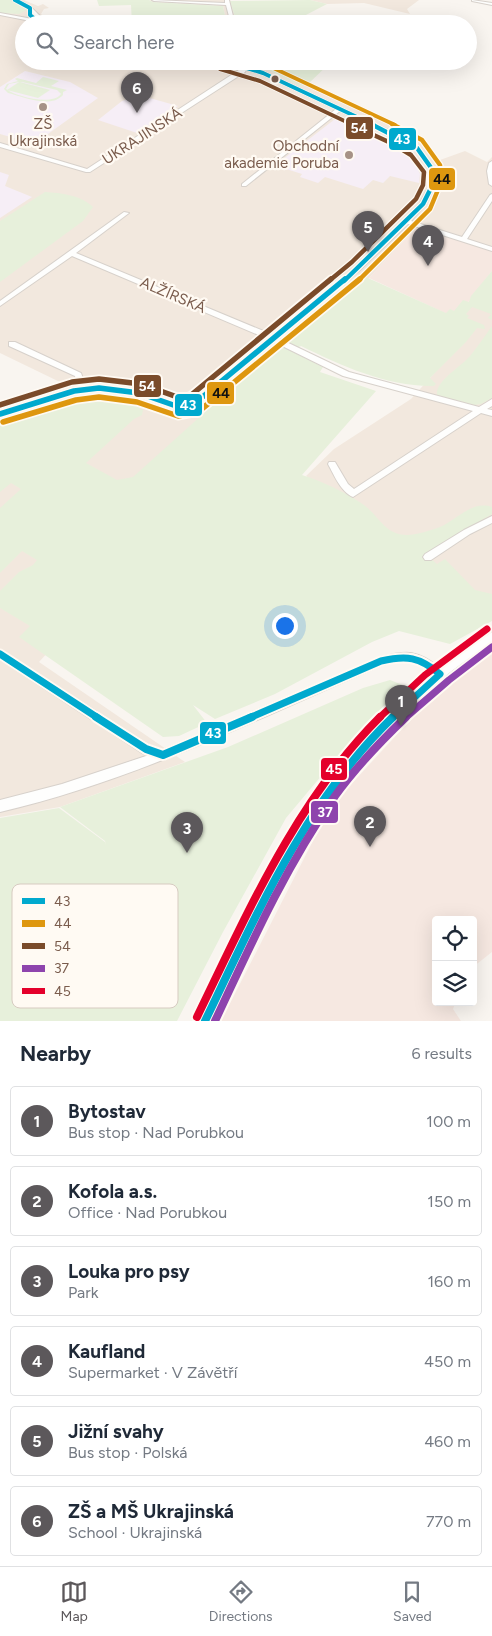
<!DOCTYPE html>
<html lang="en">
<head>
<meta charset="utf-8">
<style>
  body { margin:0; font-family:Figtree,sans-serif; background:#f2f2f3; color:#1f2937 }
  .controls { position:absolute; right:15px; bottom:15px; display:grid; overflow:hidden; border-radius:5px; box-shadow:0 5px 20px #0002 }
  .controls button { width:45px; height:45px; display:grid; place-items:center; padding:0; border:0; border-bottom:1px solid #e0e1e3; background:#fff; color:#1f2937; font:25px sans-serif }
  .you { position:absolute; left:284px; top:625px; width:18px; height:18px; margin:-12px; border:4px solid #fff; border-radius:50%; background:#1a73e8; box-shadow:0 0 0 8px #1a73e833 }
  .badge { display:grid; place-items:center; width:32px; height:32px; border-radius:50%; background:#5c585b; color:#fff; font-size:16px; font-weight:700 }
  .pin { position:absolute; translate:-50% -41px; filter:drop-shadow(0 1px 2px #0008) }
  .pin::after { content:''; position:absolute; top:26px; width:18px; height:15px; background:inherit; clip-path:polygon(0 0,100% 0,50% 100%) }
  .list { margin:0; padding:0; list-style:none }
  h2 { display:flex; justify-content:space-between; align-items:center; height:65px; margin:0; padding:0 20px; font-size:21px }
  h2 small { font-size:16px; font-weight:400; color:#747a83 }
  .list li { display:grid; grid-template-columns:32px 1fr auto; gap:15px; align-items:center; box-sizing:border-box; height:70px; margin:0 10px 10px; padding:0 10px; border:1px solid #e0e1e3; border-radius:5px }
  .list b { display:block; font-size:19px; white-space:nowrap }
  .list p { margin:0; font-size:16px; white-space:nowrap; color:#747a83 }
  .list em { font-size:16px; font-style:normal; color:#747a83 }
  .icon { flex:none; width:28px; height:28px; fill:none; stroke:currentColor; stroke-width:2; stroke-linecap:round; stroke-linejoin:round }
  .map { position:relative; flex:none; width:492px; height:1021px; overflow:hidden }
  .search { position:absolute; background:#fff; box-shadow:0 5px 20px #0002; left:15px; right:15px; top:15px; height:55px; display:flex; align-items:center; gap:12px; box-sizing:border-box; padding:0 18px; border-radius:28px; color:#747a83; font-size:19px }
  .sheet { height:545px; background:#fff }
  nav { display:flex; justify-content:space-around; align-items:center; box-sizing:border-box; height:70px; border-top:1px solid #e0e1e3; background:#fff; font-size:14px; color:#747a83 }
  nav a { display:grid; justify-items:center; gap:2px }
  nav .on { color:#5c585b }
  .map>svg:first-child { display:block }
  .residential { fill:#f2e8de }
  .commercial { fill:#f6e8e1 }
  .education { fill:#f6eef6 }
  .green { fill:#e7f0db; fill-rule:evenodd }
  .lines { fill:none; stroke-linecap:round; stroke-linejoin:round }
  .minor-casing { stroke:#d7d1cb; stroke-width:2 }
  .minor { fill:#fefefd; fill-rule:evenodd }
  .bus-1-far4-casing { stroke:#fffaf3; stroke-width:5.5 }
  .bus-1-far3-casing { stroke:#fffaf3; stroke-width:7 }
  .bus-1-far2-casing { stroke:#fffaf3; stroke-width:9 }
  .bus-1-far1-casing { stroke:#fffaf3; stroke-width:11 }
  .bus-1-casing { stroke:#fffaf3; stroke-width:12 }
  .bus-2-far2-casing { stroke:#fffaf3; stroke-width:5.5 }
  .bus-2-far1-casing { stroke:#fffaf3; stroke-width:7 }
  .bus-2-casing { stroke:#fffaf3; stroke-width:9 }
  .bus-3-far2-casing { stroke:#fffaf3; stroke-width:5.5 }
  .bus-3-far1-casing { stroke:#fffaf3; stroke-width:7 }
  .bus-3-casing { stroke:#fffaf3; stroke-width:9 }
  .bus-4-far1-casing { stroke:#fffaf3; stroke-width:11 }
  .bus-4-casing { stroke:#fffaf3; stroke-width:12 }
  .bus-5-far1-casing { stroke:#fffaf3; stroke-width:11 }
  .bus-5-casing { stroke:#fffaf3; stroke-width:12 }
  .bus-1-far4 { stroke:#00a9ce; stroke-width:4 }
  .bus-1-far3 { stroke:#00a9ce; stroke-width:4.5 }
  .bus-1-far2 { stroke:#00a9ce; stroke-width:5.5 }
  .bus-1-far1 { stroke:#00a9ce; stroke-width:7 }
  .bus-1 { stroke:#00a9ce; stroke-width:8 }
  .bus-2-far2 { stroke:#de970f; stroke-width:4 }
  .bus-2-far1 { stroke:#de970f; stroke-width:4.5 }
  .bus-2 { stroke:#de970f; stroke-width:5.5 }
  .bus-3-far2 { stroke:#7a4b2a; stroke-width:4 }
  .bus-3-far1 { stroke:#7a4b2a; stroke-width:4.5 }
  .bus-3 { stroke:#7a4b2a; stroke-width:5.5 }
  .bus-4-far1 { stroke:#8e44ad; stroke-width:7 }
  .bus-4 { stroke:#8e44ad; stroke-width:8 }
  .bus-5-far1 { stroke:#e4002b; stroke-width:7 }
  .bus-5 { stroke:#e4002b; stroke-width:8 }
  .bus-dot { fill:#7a5c4d; stroke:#fffaf3; stroke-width:2 }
  .poi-dot { fill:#a69286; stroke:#fffaf3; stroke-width:2 }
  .labels { text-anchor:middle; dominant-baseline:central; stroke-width:4.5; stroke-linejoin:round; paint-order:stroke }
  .far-poi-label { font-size:15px; fill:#7a5c4d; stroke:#fffaf3 }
  .far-street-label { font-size:15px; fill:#7a5c4d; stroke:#fffaf3 }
  .key { fill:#fffaf3; stroke:#d7cbc1; stroke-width:1 }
  .key-label { font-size:14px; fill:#7a5c4d }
  .line-badge { stroke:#fffaf3; stroke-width:2 }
  .badge-label { font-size:14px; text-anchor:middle; font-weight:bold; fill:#fff }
  .pale-badge-label { font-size:14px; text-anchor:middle; font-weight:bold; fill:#111 }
</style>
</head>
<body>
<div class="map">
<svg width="492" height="1021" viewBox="0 0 492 1021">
  <rect width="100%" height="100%" fill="#f9f5f0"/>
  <path class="residential" d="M0,0H24L38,6L43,4L49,8L44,9L41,14L48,19L64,24H24V61H251L299,85H307L411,132L425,142L440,160L465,151L487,162L492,157V251L417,227L369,278L280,352L106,589L39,662L185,762L60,807L0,817V406L64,384L0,353Z
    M149,0H230L237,24H227L223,6L153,2Z
    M310,0H419L407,9L410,14L364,3L327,4Z
    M492,271V602L306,476L334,449L411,399L475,328L456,318Z"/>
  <path class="commercial" d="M417,227L492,251V271L456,318L369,278Z
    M492,648V952L473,967V920H436V1002H456L453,1009L461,1021H221L315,837L344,792L427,702Z"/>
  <path class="education" d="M25,71L70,82L98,98L34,144L0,134V87Z
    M139,95L178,106L137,133L98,120L122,101Z
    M339,116L382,136L404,149L414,161L420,174L419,183L390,176L383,183L373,180L363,189L325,177L318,183L300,177L302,174L283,168L285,165L278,163Z
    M0,172L9,175L5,186L32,197L0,218Z"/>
  <path class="green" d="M0,0H10L27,10L19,14L0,13Z
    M97,0H149L153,2L223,6L227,24H132L131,5L99,6Z
    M310,0L327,4L304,16L328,24H237L230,1Z
    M251,61H332L307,85L299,86Z
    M43,77L59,81L51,86L67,90L63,92V95C50,109 24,97 8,93L4,89L7,84L18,81L15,79L17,78L36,83ZM19,82L7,90L38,98L50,90L20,82H22L57,90L61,94C52,106 17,97 6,89L9,84Z
    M45,192C61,193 81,195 93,207L83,221L0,282V221Z
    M492,271V320L488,318L491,314L472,307L466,314L469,316L467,318L484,325L485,329L477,328L466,342L430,378L436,384L434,386C388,387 342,366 301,346L297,348L289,342L291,333L290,332L359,274L446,313L450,309L454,311L463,300L469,302L471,296Z
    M492,326V398L481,404L474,405L437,395C435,381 462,366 470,356C478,346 485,336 492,326Z
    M283,347L323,367L320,372L376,391L302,475C324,482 345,492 364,505C379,516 385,535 407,535C416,535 432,530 440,527C458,519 472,500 492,507V514L425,554L437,564L445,559L475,590L492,594V621L450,644L399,631L372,642L275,694L215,719L193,705L207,723L179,736L163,737L19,637L30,626L0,608V591L19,572L33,565L37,560L22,551L0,573V508L21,489L11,483L0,492V419L84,394L113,393L163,407L165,408L164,412L140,403L136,406L143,410L142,415L134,419L86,463L117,480L133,477L213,405L278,351L274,349Z
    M390,680L408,687L353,738L286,818L223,932L177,1021H0V818L59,808L105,842L106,845L105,841L60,807L228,747L363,688Z"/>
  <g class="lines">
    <defs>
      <path id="minor" d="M13,0C26,0 33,9 42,18L41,20L57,24H46L0,15V13L38,20L27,8Z
        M152,0L225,3V0H229L235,24H231L226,5L154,1Z
        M472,0L492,3V5L472,1Z
        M221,61H229L265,72L399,135L419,147L435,169L436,178L434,188L425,205L411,221L462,237L490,195L492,194V201L467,239L492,247V251L408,224L360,270L278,338L349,372L479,407L492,399V406L487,409L492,410V416L481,413L353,497C341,492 334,475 328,464L329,462H335L348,484L354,489L473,411L343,376L274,342L197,406L179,410L138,396L99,391L74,394L0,417V411L78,388L75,376L9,346V342H15L81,373L86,387L99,385L139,390L179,404L192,402L268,339L72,256L0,306V301L124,212L129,213L76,253L273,335L356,268L391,235L420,203L428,188L430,178L429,169L415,149L395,137L340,111L246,186H242V184L336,109L261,74L246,70L245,72L90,172H86L0,147V143L87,169L242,68Z
        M492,161V186L489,184L487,171L489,163Z
        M492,516V523L470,534L431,560H425L423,557L425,554L464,530Z
        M492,632V642C478,652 463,662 449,673C406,708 366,748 333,793C283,864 249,943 212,1021H198C210,994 224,968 236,942C257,899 279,855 305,815C340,762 384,714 433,674C413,658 406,659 382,665C257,719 134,781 0,812V800L62,784L149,755L142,753L0,659V650L149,745L163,750L381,657C407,650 418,650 440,668Z"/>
    </defs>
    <use href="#minor" class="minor-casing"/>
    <use href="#minor" class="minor"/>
    <defs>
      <path id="bus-1-far4" d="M15,0L30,8V15L35,19L54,24
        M224,61L263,73L374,125"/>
      <path id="bus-1-far3" d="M344,281L423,204L431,188L432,169L417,148L371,124"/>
      <path id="bus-1-far2" d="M0,414L74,391L99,388L139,393L179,407L194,404L345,279"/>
      <path id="bus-1-far1" d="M0,654L98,718
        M249,718L381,661C407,655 419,657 440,674
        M392,718L440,674"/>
      <path id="bus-1" d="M96,717L146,749L163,755L252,717
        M205,1021C257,913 306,801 393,717"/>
      <path id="bus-2-far2" d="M254,61L267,65L395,125"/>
      <path id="bus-2-far1" d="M358,281L430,209L442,180L440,165L422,140L392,124"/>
      <path id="bus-2" d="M3,422L76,400L99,397L137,402L178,416L198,412L360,279"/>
      <path id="bus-3-far2" d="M220,69L260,81L353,125"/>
      <path id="bus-3-far1" d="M329,281L352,262L416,199L423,185L424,172L411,155L393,144L350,124"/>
      <path id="bus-3" d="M0,405L72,382L99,379L141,384L180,398L190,396L331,279"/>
      <path id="bus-4-far1" d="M405,718L449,680L492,647"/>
      <path id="bus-4" d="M215,1021C251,944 286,866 335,796C356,767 381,741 406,717"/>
      <path id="bus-5-far1" d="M379,718L425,675L487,629"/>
      <path id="bus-5" d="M197,1017C248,912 296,801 380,717"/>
    </defs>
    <use href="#bus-1-far4" class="bus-1-far4-casing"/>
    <use href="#bus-1-far3" class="bus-1-far3-casing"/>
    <use href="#bus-1-far2" class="bus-1-far2-casing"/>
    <use href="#bus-1-far1" class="bus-1-far1-casing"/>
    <use href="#bus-1" class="bus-1-casing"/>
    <use href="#bus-2-far2" class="bus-2-far2-casing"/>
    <use href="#bus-2-far1" class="bus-2-far1-casing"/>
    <use href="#bus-2" class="bus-2-casing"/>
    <use href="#bus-3-far2" class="bus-3-far2-casing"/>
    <use href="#bus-3-far1" class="bus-3-far1-casing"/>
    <use href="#bus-3" class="bus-3-casing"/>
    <use href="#bus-4-far1" class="bus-4-far1-casing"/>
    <use href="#bus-4" class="bus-4-casing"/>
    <use href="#bus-5-far1" class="bus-5-far1-casing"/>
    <use href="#bus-5" class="bus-5-casing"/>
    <use href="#bus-1-far4" class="bus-1-far4"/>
    <use href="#bus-1-far3" class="bus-1-far3"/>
    <use href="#bus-1-far2" class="bus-1-far2"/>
    <use href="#bus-1-far1" class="bus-1-far1"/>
    <use href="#bus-1" class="bus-1"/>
    <use href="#bus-2-far2" class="bus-2-far2"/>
    <use href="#bus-2-far1" class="bus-2-far1"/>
    <use href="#bus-2" class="bus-2"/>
    <use href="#bus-3-far2" class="bus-3-far2"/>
    <use href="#bus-3-far1" class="bus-3-far1"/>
    <use href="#bus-3" class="bus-3"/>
    <use href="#bus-4-far1" class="bus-4-far1"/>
    <use href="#bus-4" class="bus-4"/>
    <use href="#bus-5-far1" class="bus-5-far1"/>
    <use href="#bus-5" class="bus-5"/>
  </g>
  <circle class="bus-dot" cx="275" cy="79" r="4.5"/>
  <g class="poi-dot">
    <circle cx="43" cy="107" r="5"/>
    <circle cx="349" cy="155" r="5"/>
  </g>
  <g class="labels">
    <g class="far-poi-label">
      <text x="43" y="124">ZŠ<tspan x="43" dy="17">Ukrajinská</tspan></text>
      <text x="339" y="146" text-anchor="end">Obchodní<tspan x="339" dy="17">akademie Poruba</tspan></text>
    </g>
    <g class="far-street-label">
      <text transform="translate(142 136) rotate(-33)">UKRAJINSKÁ</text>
      <text transform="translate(173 295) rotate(23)">ALŽÍRSKÁ</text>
    </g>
  </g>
  <rect x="12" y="884" width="166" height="124" rx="8" class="key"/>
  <rect x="22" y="898" width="23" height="6" fill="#00a9ce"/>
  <rect x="22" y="920" width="23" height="7" fill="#de970f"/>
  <rect x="22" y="943" width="23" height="6" fill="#7a4b2a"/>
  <rect x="22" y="965" width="23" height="7" fill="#8e44ad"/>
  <rect x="22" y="988" width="23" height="6" fill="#e4002b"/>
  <g class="key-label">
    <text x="54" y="906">43</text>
    <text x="54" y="928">44</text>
    <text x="54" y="951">54</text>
    <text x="54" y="973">37</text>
    <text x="54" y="996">45</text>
  </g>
  <g class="line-badge">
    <rect x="345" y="116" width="29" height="24" rx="5" fill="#7a4b2a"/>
    <rect x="388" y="127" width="29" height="24" rx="5" fill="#00a9ce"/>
    <rect x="428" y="167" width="28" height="24" rx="5" fill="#de970f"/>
    <rect x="133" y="374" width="29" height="24" rx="5" fill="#7a4b2a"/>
    <rect x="206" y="381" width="29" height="24" rx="5" fill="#de970f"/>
    <rect x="174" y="393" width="29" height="24" rx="5" fill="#00a9ce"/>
    <rect x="199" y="721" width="28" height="24" rx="5" fill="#00a9ce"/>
    <rect x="320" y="757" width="28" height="24" rx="5" fill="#e4002b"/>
    <rect x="310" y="800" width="29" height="24" rx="5" fill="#8e44ad"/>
  </g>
  <g class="badge-label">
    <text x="359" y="133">54</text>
    <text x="402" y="144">43</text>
    <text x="147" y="391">54</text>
    <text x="188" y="410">43</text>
    <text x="213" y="738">43</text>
    <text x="334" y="774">45</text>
    <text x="325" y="817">37</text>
  </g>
  <g class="pale-badge-label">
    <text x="442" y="184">44</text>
    <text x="221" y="398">44</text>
  </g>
</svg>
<div class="controls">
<button><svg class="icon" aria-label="locate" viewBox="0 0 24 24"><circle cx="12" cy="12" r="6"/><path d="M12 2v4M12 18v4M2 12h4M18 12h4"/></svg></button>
<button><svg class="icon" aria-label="layers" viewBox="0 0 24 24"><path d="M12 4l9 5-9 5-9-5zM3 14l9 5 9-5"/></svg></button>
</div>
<div class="you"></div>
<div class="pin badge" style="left:401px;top:726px">1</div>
<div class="pin badge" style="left:370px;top:847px">2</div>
<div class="pin badge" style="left:187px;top:853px">3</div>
<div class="pin badge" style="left:428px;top:266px">4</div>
<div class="pin badge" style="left:368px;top:252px">5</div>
<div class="pin badge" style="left:137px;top:113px">6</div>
<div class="search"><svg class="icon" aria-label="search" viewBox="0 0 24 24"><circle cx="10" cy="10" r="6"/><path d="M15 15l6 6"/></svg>Search here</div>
</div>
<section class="sheet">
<h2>Nearby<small>6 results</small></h2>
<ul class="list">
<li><span class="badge">1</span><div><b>Bytostav</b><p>Bus stop · Nad Porubkou</p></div><em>100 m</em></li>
<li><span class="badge">2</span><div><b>Kofola a.s.</b><p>Office · Nad Porubkou</p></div><em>150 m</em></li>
<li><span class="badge">3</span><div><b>Louka pro psy</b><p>Park</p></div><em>160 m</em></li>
<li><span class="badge">4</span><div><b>Kaufland</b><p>Supermarket · V Závětří</p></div><em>450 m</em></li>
<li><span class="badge">5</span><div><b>Jižní svahy</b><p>Bus stop · Polská</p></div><em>460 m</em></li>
<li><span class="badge">6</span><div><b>ZŠ a MŠ Ukrajinská</b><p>School · Ukrajinská</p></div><em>770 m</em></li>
</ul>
</section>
<nav>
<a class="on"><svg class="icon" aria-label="map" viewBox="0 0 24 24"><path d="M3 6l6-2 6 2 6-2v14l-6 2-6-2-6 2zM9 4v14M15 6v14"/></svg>Map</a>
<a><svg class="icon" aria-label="directions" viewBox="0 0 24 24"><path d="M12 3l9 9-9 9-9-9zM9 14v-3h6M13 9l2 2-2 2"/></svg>Directions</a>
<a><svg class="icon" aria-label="saved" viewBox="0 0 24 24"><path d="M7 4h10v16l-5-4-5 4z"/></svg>Saved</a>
</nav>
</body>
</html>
